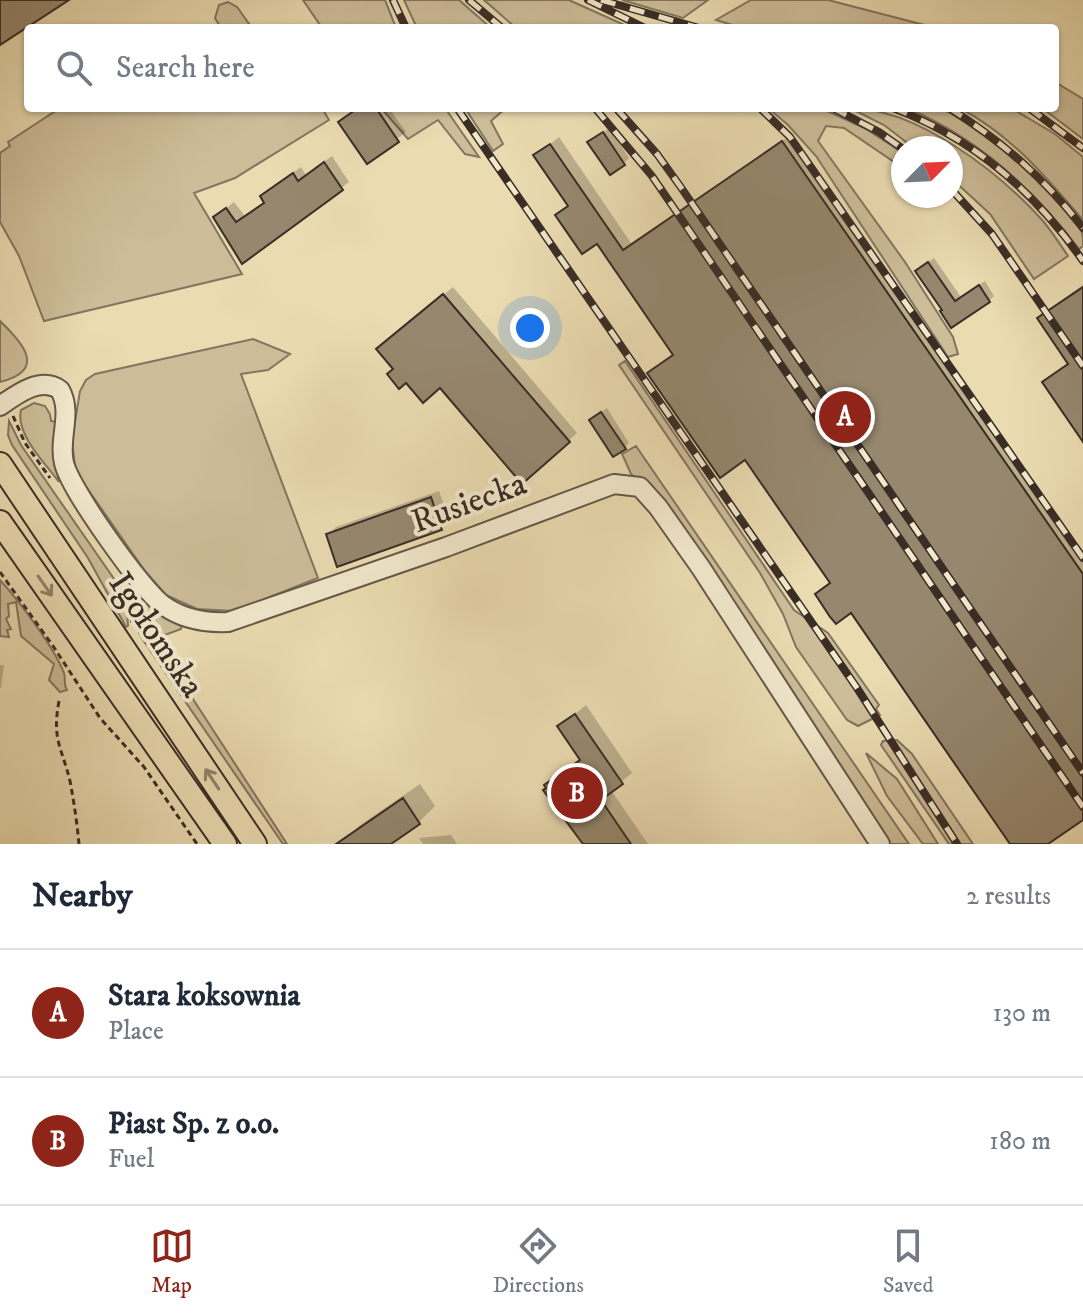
<!DOCTYPE html>
<html lang="en">
<head>
<meta charset="utf-8">
<style>
  body { margin:0; font-family:"IM FELL DW Pica",serif; background:#f2f2f3; color:#1f2937 }
  .compass { position:absolute; left:891px; top:136px; width:72px; height:72px; border-radius:50%; background:#fff; box-shadow:0 2px 6px #0004; rotate:66deg }
  .you { position:absolute; left:530px; top:328px; width:28px; height:28px; margin:-20px; border:6px solid #fff; border-radius:50%; background:#1a73e8; box-shadow:0 0 0 12px #1a73e833 }
  .badge { display:grid; place-items:center; width:52px; height:52px; border-radius:50%; background:#8f2418; color:#fff; font-size:26px; font-weight:700 }
  .pin { position:absolute; translate:-50% -50%; border:4px solid #fff; box-shadow:0 2px 8px #0006 }
  .list { margin:0; padding:0; list-style:none }
  h2 { display:flex; justify-content:space-between; align-items:center; height:104px; margin:0; padding:0 32px; font-size:34px }
  h2 small { font-size:26px; font-weight:400; color:#747a83 }
  .list li { display:grid; grid-template-columns:52px 1fr auto; gap:24px; align-items:center; box-sizing:border-box; height:128px; padding:0 32px; border-top:2px solid #e0e1e3 }
  .list b { display:block; font-size:30px; white-space:nowrap }
  .list p { margin:0; font-size:26px; white-space:nowrap; color:#747a83 }
  .list em { font-size:26px; font-style:normal; color:#747a83 }
  .icon { flex:none; width:44px; height:44px; fill:none; stroke:currentColor; stroke-width:2; stroke-linecap:round; stroke-linejoin:round }
  .map { position:relative; flex:none; width:1083px; height:844px; overflow:hidden }
  .search { position:absolute; background:#fff; box-shadow:0 2px 6px #0004; left:24px; right:24px; top:24px; height:88px; display:flex; align-items:center; gap:20px; box-sizing:border-box; padding:0 28px; border-radius:8px; color:#747a83; font-size:30px }
  .sheet { height:360px; background:#fff }
  nav { display:flex; justify-content:space-around; align-items:center; box-sizing:border-box; height:112px; border-top:2px solid #e0e1e3; background:#fff; font-size:22px; color:#747a83 }
  nav a { display:grid; justify-items:center; gap:4px }
  nav .on { color:#8f2418 }
  .map>svg:first-child { display:block }
  .green { fill:#cdbd99; stroke:#837560; stroke-width:2 }
  .shadow { fill:#0003 }
  .building { fill:#96876e; stroke:#392d26; stroke-width:2 }
  .lines { fill:none; stroke-linecap:round; stroke-linejoin:round }
  .minor-casing { stroke:#665849; stroke-width:22 }
  .major-casing { stroke:#392d26; stroke-width:26 }
  .path { stroke:#392d26; stroke-width:3; stroke-dasharray:6 4; stroke-linecap:butt }
  .minor { stroke:#f2e8cc; stroke-width:18 }
  .major { stroke:#ebdbb1; stroke-width:22 }
  .rail-casing { stroke:#392d26; stroke-width:8 }
  .rail { stroke:#f2e8cc; stroke-width:5; stroke-dasharray:15; stroke-linecap:butt }
  .oneway { stroke:#92846c }
  .labels { text-anchor:middle; dominant-baseline:central; stroke-width:8; stroke-linejoin:round; paint-order:stroke }
  .street-label { font-size:34px; fill:#392d26; stroke:#f2e8cc }
</style>
</head>
<body>
<div class="map">
<svg width="1083" height="844" viewBox="0 0 1083 844">
  <rect width="100%" height="100%" fill="#ebdbb1"/>
  <filter id="stains"><feTurbulence type="fractalNoise" baseFrequency=".0025" numOctaves="4"/><feColorMatrix values="0 0 0 0 .2 0 0 0 0 .09 0 0 0 0 .02 0 0 0 .5 -.17"/></filter>
  <radialGradient id="worn" r=".72"><stop offset=".6" stop-color="#630" stop-opacity="0"/><stop offset="1" stop-color="#630" stop-opacity=".3"/></radialGradient>
  <path class="green" d="M303,0H385L396,28H322Z
    M404,0H459L491,28H417Z
    M484,0H569L631,28H516Z
    M622,0H708L683,18Z
    M751,0H828L936,28H742L716,20Z
    M228,2L237,7L252,28H221L215,18L219,5Z
    M1055,82L1083,99V139L1042,108H1055Z
    M60,108H322L329,120L235,178L194,193L242,274L44,321L19,256L0,222V153L10,146L8,142Z
    M381,108H445L479,157L465,154L438,120L408,139Z
    M465,108H506L491,121L503,144L493,151Z
    M768,108H821L866,129L903,153V168L844,128L826,126L818,141L905,262L953,337L958,354L948,357L816,156L788,125Z
    M850,108C917,108 1000,173 1043,221C1052,232 1060,244 1068,256L1034,279L990,214L951,178V148H914L884,125Z
    M907,108C918,108 933,105 944,110C977,123 1071,201 1082,233C1083,235 1083,244 1083,246L1079,249C1033,188 978,138 907,108Z
    M960,108H1011L1055,134L1083,157V220C1044,175 1013,137 960,108Z
    M0,321C22,342 48,370 0,382Z
    M253,339L290,354L268,370L241,374L318,578L234,611L197,609L166,595L145,571L82,481L75,467L72,440L80,391L86,380L95,374Z
    M625,361L794,610L828,633L879,705L876,709L880,715L858,726L847,720L796,647L783,614L760,573L619,365Z
    M34,403L45,406L50,414L51,421L56,422L53,447L59,482C46,464 15,434 21,410Z
    M9,421L21,445L119,586L127,605L128,626L126,627L88,558L12,445L8,435Z
    M636,446L909,844H887L646,487L631,474L622,454Z
    M0,580C19,601 54,647 64,673C66,680 63,684 67,690L60,692L49,680L54,664L21,636L16,602L8,604L9,616L6,619L11,629L7,630L9,637L0,636Z
    M141,597L159,614L182,625L181,629L154,639L287,844H283L141,637L137,627L136,601Z
    M897,740L912,754L973,844H949L881,745L883,741Z
    M866,753L897,779L938,844H923L887,796Z"/>
  <path class="shadow" d="M358,108H389L406,132L367,162L340,123Z
    M609,128L629,158L624,163L589,142Z
    M791,135L1083,554V817L1044,844H1012L851,610L817,594L832,582L746,457L650,373L674,353L597,241L557,215L570,204L536,156L559,137L631,243Z
    M332,156L349,182L242,261L216,217L234,202L245,216L266,202L262,196L270,189L301,167L306,175Z
    M934,258L961,297L985,281L994,296L989,301L944,310L923,266Z
    M1083,285V423L1044,383L1070,362L1040,319L1051,308Z
    M453,287L577,433L522,481L440,385L396,368L387,341Z
    M607,408L629,443L624,448L597,415Z
    M439,491L449,520L441,528L328,535L336,527Z
    M0,665H4L1,688H0Z
    M586,705L632,773L611,790L648,844H586L547,786L582,758L560,726Z
    M420,784L435,806L419,822L387,844H344L343,842L359,826Z
    M451,835L457,844H423L419,838Z"/>
  <path class="building" d="M0,0H69L0,45Z
    M358,108H376L399,142L367,164L338,122Z
    M603,132L625,165L610,175L587,142Z
    M782,141L1083,574V820L1048,844H1010L851,613L836,624L830,617L815,594L830,583L745,460L720,478L647,373L673,355L597,244L582,254L555,215L568,206L533,155L550,144L623,250Z
    M324,162L343,190L242,264L213,217L226,208L236,222L264,203L260,196L293,173L298,181Z
    M928,262L955,301L979,285L990,302L951,328L940,311L942,310L915,271Z
    M1083,287V442L1042,382L1068,364L1037,318Z
    M443,294L570,442L522,484L440,388L423,403L406,383L399,389L387,374L393,369L376,349Z
    M601,412L626,449L613,457L589,420Z
    M431,497L442,530L337,567L326,534Z
    M575,714L623,784L601,800L631,844H583L543,790L546,788L544,785L580,760L557,726Z
    M403,798L420,824L391,844H336Z"/>
  <g class="lines">
    <defs>
      <path id="minor" d="M0,406C17,394 41,376 60,390C73,413 58,439 64,463C70,489 141,589 163,605C182,619 205,623 228,622L446,547L614,484L640,487L658,507L701,568L880,844"/>
      <path id="major" d="M0,464L255,844
        M0,522L225,844"/>
    </defs>
    <use href="#minor" class="minor-casing"/>
    <use href="#major" class="major-casing"/>
    <path class="path" d="M13,416L25,443L50,478
      M0,572L53,646L100,718L144,767L197,844
      M130,597L132,625
      M59,701C52,740 61,745 70,781C74,802 77,823 79,844"/>
    <use href="#minor" class="minor"/>
    <use href="#major" class="major"/>
    <defs>
      <path id="rail" d="M393,0L406,28
        M469,0L502,28
        M588,0L645,28
        M601,0L699,28
        M457,108L857,688L957,844
        M595,108L652,176L1083,807
        M616,108L657,154L680,186L1083,773
        M760,108L790,137L1083,558
        M833,108L879,132L903,149
        M893,108C973,138 1035,192 1083,261
        M949,108C1003,142 1044,178 1083,228
        M1029,108L1083,148
        M951,189L992,234L1083,366"/>
    </defs>
    <use href="#rail" class="rail-casing"/>
    <use href="#rail" class="rail"/>
  </g>
  <defs><path id="oneway-shaft" d="M-6 0H5M1.5-3L5.5 0L1.5 3" fill="none" stroke-width="1.6" stroke-linecap="round" stroke-linejoin="round" transform="scale(2)"/></defs>
  <g class="oneway">
    <use href="#oneway-shaft" transform="translate(45 586) rotate(55)"/>
    <use href="#oneway-shaft" transform="translate(212 779) rotate(-124)"/>
  </g>
  <g class="labels">
    <g class="street-label">
      <text transform="translate(469 503) rotate(-20)">Rusiecka</text>
      <text transform="translate(156 635) rotate(56)">Igołomska</text>
    </g>
  </g>
  <rect width="100%" height="100%" filter="url(#stains)"/>
  <rect width="100%" height="100%" fill="url(#worn)"/>
</svg>
<svg class="compass" viewBox="-18 -18 36 36"><path d="M0-13l5 13h-10z" fill="#e53935"/><path d="M0 13l5-13h-10z" fill="#747a83"/></svg>
<div class="you"></div>
<div class="pin badge" style="left:845px;top:417px">A</div>
<div class="pin badge" style="left:577px;top:793px">B</div>
<div class="search"><svg class="icon" aria-label="search" viewBox="0 0 24 24"><circle cx="10" cy="10" r="6"/><path d="M15 15l6 6"/></svg>Search here</div>
</div>
<section class="sheet">
<h2>Nearby<small>2 results</small></h2>
<ul class="list">
<li><span class="badge">A</span><div><b>Stara koksownia</b><p>Place</p></div><em>130 m</em></li>
<li><span class="badge">B</span><div><b>Piast Sp. z o.o.</b><p>Fuel</p></div><em>180 m</em></li>
</ul>
</section>
<nav>
<a class="on"><svg class="icon" aria-label="map" viewBox="0 0 24 24"><path d="M3 6l6-2 6 2 6-2v14l-6 2-6-2-6 2zM9 4v14M15 6v14"/></svg>Map</a>
<a><svg class="icon" aria-label="directions" viewBox="0 0 24 24"><path d="M12 3l9 9-9 9-9-9zM9 14v-3h6M13 9l2 2-2 2"/></svg>Directions</a>
<a><svg class="icon" aria-label="saved" viewBox="0 0 24 24"><path d="M7 4h10v16l-5-4-5 4z"/></svg>Saved</a>
</nav>
</body>
</html>
